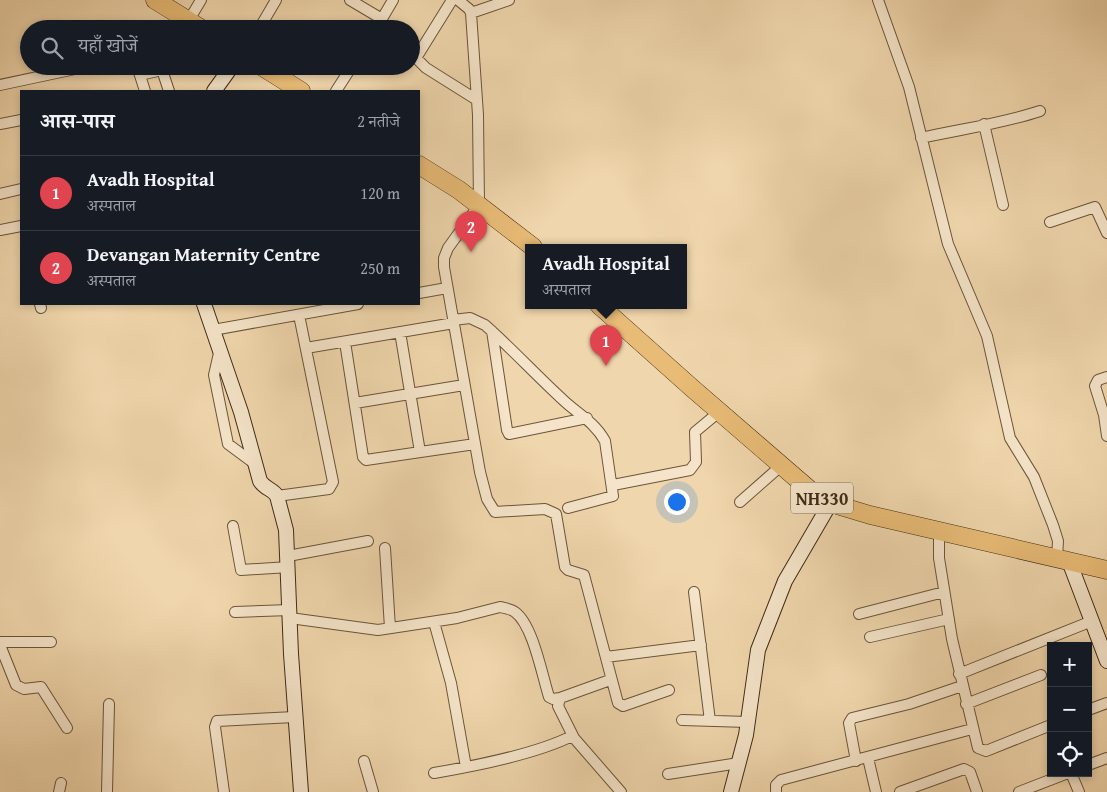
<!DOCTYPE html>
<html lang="hi">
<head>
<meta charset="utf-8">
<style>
  body { margin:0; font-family:"Gentium Book Plus","Noto Serif Devanagari",serif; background:#20242c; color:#f1f3f6 }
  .controls { position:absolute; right:15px; bottom:15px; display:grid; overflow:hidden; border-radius:0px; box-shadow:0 2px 8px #0003 }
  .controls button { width:45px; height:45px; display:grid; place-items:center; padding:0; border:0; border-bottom:1px solid #363941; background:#171b24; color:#f1f3f6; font:25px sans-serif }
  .you { position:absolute; left:676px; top:501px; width:18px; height:18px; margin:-12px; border:4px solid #fff; border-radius:50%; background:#1a73e8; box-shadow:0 0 0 8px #1a73e833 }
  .badge { display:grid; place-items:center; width:32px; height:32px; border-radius:50%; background:#db2777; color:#fff; font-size:16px; font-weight:700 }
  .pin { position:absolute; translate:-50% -41px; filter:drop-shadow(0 1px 2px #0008) }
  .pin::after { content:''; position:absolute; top:26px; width:18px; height:15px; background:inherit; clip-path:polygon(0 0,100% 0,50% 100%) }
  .popup { position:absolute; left:525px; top:244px; width:162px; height:65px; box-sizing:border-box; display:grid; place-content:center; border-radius:0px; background:#171b24; filter:drop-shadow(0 1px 4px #0005); font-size:16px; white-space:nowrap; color:#9ea1a6 }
  .popup b { font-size:19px; color:#f1f3f6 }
  .popup::after { content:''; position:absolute; left:50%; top:100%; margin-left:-10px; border:10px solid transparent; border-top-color:#171b24 }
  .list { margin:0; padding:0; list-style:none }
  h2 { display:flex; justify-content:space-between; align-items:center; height:65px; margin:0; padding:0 20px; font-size:21px }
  h2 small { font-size:16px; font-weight:400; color:#9ea1a6 }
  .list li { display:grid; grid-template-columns:32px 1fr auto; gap:15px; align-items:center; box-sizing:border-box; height:75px; padding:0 20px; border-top:1px solid #363941 }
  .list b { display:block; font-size:19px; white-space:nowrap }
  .list p { margin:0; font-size:16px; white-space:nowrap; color:#9ea1a6 }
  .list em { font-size:16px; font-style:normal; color:#9ea1a6 }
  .icon { flex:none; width:28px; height:28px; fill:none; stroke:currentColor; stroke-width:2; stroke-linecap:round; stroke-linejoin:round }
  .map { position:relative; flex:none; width:1107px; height:792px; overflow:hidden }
  .search { position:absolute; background:#171b24; box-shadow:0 2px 8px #0003; left:20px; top:20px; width:400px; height:55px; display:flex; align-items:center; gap:12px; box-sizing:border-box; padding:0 18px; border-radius:28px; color:#9ea1a6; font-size:19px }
  .panel { position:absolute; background:#171b24; box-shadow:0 2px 8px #0003; left:20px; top:90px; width:400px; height:215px; border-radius:0px }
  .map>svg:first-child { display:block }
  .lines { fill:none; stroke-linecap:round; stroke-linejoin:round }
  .street-casing { stroke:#6a553a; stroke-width:12 }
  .secondary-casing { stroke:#3d2a14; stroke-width:16 }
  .highway-casing { stroke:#3d2a14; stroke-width:19 }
  .street { stroke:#f5e4c9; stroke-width:10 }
  .secondary { stroke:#f5e4c9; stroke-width:14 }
  .highway { stroke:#e8bb76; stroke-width:18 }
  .labels { text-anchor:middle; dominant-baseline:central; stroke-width:5; stroke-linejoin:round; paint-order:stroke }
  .shield { fill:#f5e4c9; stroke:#74624a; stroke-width:1 }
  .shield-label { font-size:18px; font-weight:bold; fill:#3d2a14 }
</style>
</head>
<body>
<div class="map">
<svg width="1107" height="792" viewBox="0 0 1107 792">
  <rect width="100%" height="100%" fill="#f0d6ac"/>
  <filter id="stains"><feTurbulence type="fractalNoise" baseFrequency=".004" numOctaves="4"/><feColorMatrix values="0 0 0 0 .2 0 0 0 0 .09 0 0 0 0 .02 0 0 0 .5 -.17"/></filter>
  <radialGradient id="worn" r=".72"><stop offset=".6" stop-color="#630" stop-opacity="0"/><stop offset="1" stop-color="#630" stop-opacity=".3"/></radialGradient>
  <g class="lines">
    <defs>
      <path id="street" d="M350,0L382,19
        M452,0L416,58L426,68L477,100
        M458,0L469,9L471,13L478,115L479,205L448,248L444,258V267L480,472L487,499L495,512L545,509L556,514L565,567L568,570L584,575L618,703L623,706L669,690
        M878,0L909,87L948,244L987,336L1010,438L1034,477L1053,525L1058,541L1057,558
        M471,13L509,0
        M189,20L201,0
        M259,29L276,0
        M376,29L393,0
        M137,66L145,91
        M140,75L162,70L169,91
        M0,85L89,66
        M336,91L352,66
        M0,124L21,120
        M984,124L1003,205
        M921,138C961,129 1001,124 1040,111
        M0,194L21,189
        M1050,222L1095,207L1107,233
        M0,230L21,226
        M419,293L447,288
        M40,304L41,308
        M453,320L470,318L485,325C511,348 535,374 561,398C576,413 594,421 605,441L613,496L568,508
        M213,330L358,304
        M492,331L507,430L509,434L587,418
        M400,332L420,452
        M345,342L363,457L366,460L475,444
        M306,348L454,323
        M219,353L214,375L228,444L255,464
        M1107,377L1098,380L1095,386L1104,415L1107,436
        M355,403L464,385
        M613,485L690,470L696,462L695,432L719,412
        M277,496L329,489L333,482L299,315
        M740,502L782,465
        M233,526L241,570L289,567
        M939,533V558L952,639L978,748L986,751L1051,725
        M385,548L390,628
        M288,556L368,541
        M694,592L710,721
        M235,612L290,610
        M859,614L944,592
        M290,618L378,630L457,618L500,607C505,608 511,609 515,612C533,625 542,675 549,697L553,699L560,698
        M434,622L451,683L466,767
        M870,637L949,619
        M0,642H51
        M0,645L16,685L24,689L41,687L67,728
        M606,657L701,645
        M959,674L1092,621
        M610,680L560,698L558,706L574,738L621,792
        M966,704L1041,675
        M1088,710L1107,703
        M682,720L748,722
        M868,758L876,792
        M364,761L373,792
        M856,761L849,723L852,718L909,704L962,686
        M1088,765L1107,758
        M434,773C475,766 536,754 572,736
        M1071,773L1079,792
        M668,774L739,763
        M59,792L61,783
        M107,792L109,704
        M224,792L215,727L217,721L295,717
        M776,792V785L781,780L972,729
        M900,792L964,769L970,772L977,792
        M1019,792L1068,773"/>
      <path id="secondary" d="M214,91L232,66
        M204,304L241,412L260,481C265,489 273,489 277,496L286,530L291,654L301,792
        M1069,561L1107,661
        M731,792L746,735L758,650L785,581L831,502"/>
      <path id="highway" d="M155,0L202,29
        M261,66L301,91
        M419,165L459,190L533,247
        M599,305L692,388L818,497L840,506L870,515L1107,570"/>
    </defs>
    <use href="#street" class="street-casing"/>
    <use href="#secondary" class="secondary-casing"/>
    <use href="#highway" class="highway-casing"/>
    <use href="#street" class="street"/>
    <use href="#secondary" class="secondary"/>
    <use href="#highway" class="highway"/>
  </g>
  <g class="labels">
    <rect class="shield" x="791" y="482.5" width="62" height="31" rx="4"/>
    <g class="shield-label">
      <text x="822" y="498">NH330</text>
    </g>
  </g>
  <rect width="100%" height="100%" filter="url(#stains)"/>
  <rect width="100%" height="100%" fill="url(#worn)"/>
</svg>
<div class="controls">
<button>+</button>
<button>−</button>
<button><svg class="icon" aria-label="locate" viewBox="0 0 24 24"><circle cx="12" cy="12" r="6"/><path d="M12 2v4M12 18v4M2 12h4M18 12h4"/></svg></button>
</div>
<div class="you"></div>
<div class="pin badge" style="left:606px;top:366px;background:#e0444e">1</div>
<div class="popup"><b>Avadh Hospital</b>अस्पताल</div>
<div class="pin badge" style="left:471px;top:252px;background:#e0444e">2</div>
<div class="search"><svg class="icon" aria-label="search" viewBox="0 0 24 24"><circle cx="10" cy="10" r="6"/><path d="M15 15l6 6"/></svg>यहाँ खोजें</div>
<section class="panel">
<h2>आस-पास<small>2 नतीजे</small></h2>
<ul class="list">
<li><span class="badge" style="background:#e0444e">1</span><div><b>Avadh Hospital</b><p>अस्पताल</p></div><em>120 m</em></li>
<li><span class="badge" style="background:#e0444e">2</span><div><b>Devangan Maternity Centre</b><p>अस्पताल</p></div><em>250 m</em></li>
</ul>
</section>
</div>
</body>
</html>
